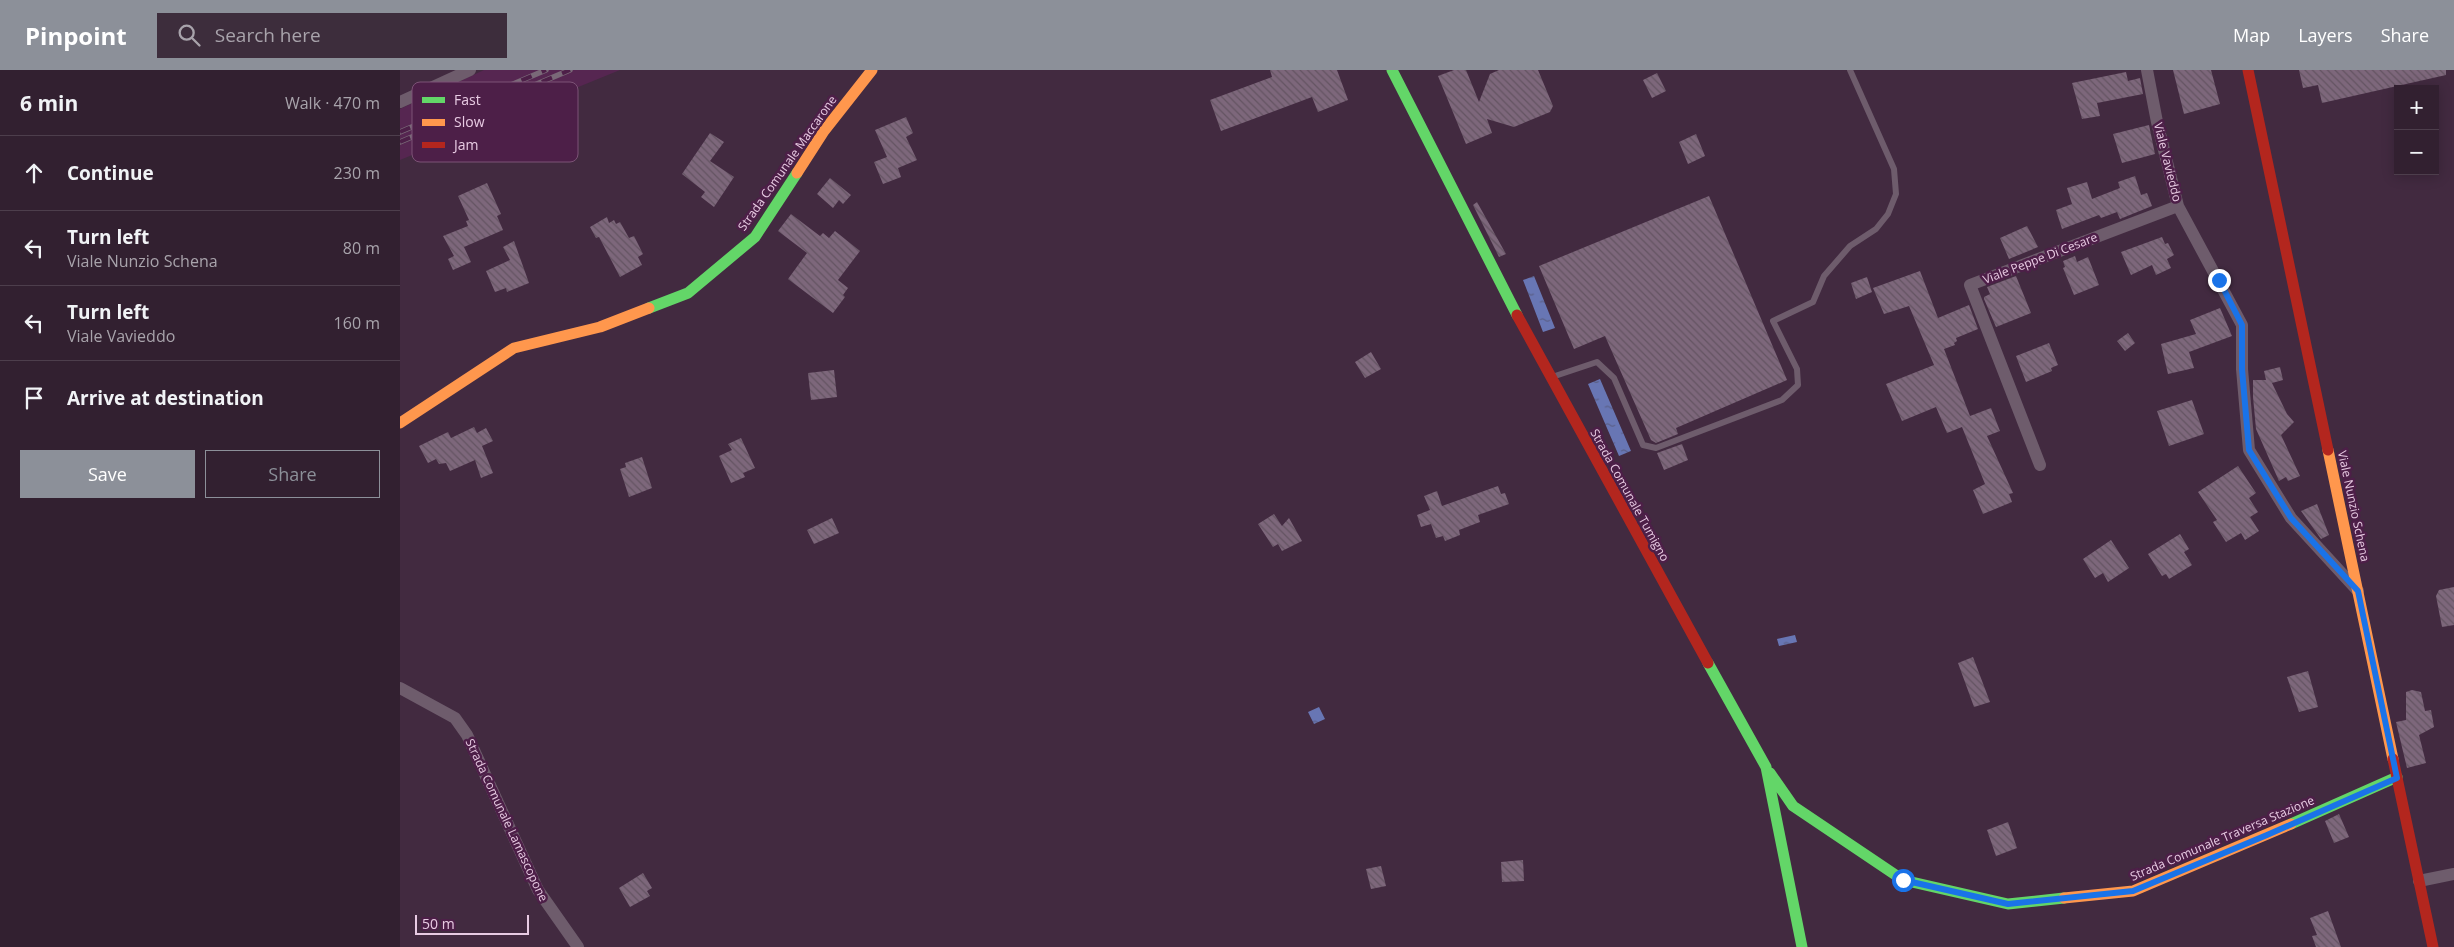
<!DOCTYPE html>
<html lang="en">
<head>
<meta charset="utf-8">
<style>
  body { margin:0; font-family:"Open Sans",sans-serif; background:#3d2d3c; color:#f1f3f6 }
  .controls { position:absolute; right:15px; top:15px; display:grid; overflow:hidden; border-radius:0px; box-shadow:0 2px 12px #0003 }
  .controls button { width:45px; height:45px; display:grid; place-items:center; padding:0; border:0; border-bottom:1px solid #4d3e4c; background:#322030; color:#f1f3f6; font:25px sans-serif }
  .scale { position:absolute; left:15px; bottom:12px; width:114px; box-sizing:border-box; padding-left:5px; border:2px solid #e8cbe3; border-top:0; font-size:14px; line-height:18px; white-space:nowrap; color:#e8cbe3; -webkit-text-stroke:4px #4d1f48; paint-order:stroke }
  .stop { position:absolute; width:15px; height:15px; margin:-11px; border:4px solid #1a73e8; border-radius:50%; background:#fff }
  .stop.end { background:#1a73e8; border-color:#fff; box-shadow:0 1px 5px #0008 }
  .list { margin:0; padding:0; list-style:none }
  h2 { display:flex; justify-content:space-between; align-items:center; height:65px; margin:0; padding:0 20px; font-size:21px }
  h2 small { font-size:16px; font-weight:400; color:#a8a3ab }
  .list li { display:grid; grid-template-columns:32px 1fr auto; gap:15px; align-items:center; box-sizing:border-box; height:75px; padding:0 20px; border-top:1px solid #4d3e4c }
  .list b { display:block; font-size:19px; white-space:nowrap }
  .list p { margin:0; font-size:16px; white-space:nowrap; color:#a8a3ab }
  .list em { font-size:16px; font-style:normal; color:#a8a3ab }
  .actions { display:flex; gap:10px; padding:15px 20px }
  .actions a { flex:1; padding:11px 0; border:1px solid #8c9099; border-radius:0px; text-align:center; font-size:18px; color:#8c9099 }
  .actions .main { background:#8c9099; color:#fff }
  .icon { flex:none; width:28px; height:28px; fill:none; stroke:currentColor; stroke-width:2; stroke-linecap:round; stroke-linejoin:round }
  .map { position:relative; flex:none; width:2054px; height:877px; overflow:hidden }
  header { display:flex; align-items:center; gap:30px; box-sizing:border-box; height:70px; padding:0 25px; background:#8c9099; color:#fff }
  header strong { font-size:24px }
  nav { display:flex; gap:28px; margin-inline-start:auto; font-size:18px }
  .search { width:350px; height:45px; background:#3d2d3c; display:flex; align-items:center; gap:12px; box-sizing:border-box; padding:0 18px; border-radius:0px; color:#a8a3ab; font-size:19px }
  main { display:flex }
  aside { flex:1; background:#322030 }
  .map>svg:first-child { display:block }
  .built { fill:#562651 }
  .water { fill:url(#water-ripples) }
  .building { fill:url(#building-back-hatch) }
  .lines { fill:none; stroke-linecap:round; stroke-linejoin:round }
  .lane { stroke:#6e5c6c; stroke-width:6 }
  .street { stroke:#6e5c6c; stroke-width:12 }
  .fast { stroke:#63d668; stroke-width:11 }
  .slow { stroke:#ff974d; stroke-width:11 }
  .jam { stroke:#b3261e; stroke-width:11 }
  .rail-casing { stroke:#7a6978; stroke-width:5.5 }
  .rail { stroke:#4d1f48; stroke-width:4; stroke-dasharray:11; stroke-linecap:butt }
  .route { stroke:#1a73e8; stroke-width:6 }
  .labels { text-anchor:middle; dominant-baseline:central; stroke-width:5; stroke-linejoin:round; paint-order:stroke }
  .street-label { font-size:12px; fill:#e8cbe3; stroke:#4d1f48 }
  .key { fill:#4d1f48; stroke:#7c5376; stroke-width:1 }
  .key-label { font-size:14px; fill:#e8cbe3 }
</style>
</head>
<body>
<header>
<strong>Pinpoint</strong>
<div class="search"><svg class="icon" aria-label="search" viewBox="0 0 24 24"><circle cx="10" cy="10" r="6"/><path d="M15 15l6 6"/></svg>Search here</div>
<nav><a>Map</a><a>Layers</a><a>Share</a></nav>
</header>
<main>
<aside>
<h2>6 min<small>Walk · 470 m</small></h2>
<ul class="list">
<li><svg class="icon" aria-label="ahead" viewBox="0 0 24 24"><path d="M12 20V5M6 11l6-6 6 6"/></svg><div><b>Continue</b></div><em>230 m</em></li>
<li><svg class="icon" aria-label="left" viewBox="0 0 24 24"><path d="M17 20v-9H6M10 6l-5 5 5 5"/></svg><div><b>Turn left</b><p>Viale Nunzio Schena</p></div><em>80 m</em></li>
<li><svg class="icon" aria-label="left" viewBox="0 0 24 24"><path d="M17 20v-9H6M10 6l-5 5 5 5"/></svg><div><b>Turn left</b><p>Viale Vavieddo</p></div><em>160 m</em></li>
<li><svg class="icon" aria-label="arrive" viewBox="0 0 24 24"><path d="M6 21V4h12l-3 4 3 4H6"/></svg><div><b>Arrive at destination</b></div></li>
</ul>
<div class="actions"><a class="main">Save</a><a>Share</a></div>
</aside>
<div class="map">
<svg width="2054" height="877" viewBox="0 0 2054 877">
  <defs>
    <pattern id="water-ripples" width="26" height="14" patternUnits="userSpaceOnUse" patternTransform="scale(1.25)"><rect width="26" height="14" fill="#6876b4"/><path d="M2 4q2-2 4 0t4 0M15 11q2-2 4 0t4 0" fill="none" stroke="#5a5f87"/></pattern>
    <pattern id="building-back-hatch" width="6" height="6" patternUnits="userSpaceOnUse" patternTransform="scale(1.25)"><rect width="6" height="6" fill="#7d677b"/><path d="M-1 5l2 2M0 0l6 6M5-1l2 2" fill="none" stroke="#645462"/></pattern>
  </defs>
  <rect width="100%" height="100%" fill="#422a40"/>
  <path class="built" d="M84,0H220L0,90V39Z"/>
  <path class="water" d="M1134,206L1155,258L1143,262L1123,210Z
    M1200,309L1231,381L1219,386L1188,314Z
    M1395,565L1397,572L1379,576L1377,569Z
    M919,637L925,649L914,654L908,642Z"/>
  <path class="building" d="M870,0H937L948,30L918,42L912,27L821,61L810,30L872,7Z
    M1054,0H1066L1079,32L1090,4L1099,0H1138L1153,36L1150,42L1114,57L1087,49L1092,63L1066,74L1038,6Z
    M1773,0H1811L1820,34L1784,44Z
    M1899,0H2046V5L1922,33L1918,15L1903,18Z
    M1726,2L1728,11L1740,8L1743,24L1697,33L1700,46L1682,49L1672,13Z
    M1257,3L1266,21L1252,28L1243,10Z
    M506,47L513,63L506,67L517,90L498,98L501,107L483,114L474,92L487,87L475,60Z
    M1749,55L1755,84L1722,93L1713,64Z
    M310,63L324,72L310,91L334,107L314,137L301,127L305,122L282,104Z
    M1296,64L1305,86L1288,94L1279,72Z
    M1735,106L1741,125L1747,123L1752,136L1720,149L1717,142L1701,148L1699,145L1662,159L1656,140L1672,134L1667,118L1687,112L1692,129L1720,118L1718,112Z
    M430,108L451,125L443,134L439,130L433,138L417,124Z
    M87,113L101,144L97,146L103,160L64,177L71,192L53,200L48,189L54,186L43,166L68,156L66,151L69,150L58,126Z
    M1309,126L1387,310L1276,358L1278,364L1256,373L1251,370L1205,266L1174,279L1139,196Z
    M1077,132L1106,184L1099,187L1073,135Z
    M391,144L420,166L423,163L429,168L435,161L460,181L438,210L448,218L443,225L445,227L433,243L388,209L407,183L378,161Z
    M207,147L209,153L214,150L216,154L220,152L229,168L234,166L243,184L238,187L242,195L220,207L199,167L196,168L190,157Z
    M1627,156L1638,177L1609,189L1600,168Z
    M1762,167L1765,174L1768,173L1774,185L1767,189L1771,198L1756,205L1752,195L1731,205L1721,182Z
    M114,171L129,213L107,222L106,218L95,222L86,201L110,190L103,177Z
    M1675,186L1677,192L1688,187L1699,215L1674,225L1663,198L1665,197L1663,191Z
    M1520,201L1538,248L1569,235L1578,259L1556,268L1557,271L1554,273L1555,275L1544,279L1570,346L1591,338L1600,361L1587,366L1613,423L1609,424L1612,432L1583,444L1573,420L1585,414L1562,357L1547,363L1536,337L1502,351L1486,314L1534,295L1509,236L1484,244L1473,218Z
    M1616,206L1631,243L1596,257L1584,229V227L1590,224L1587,217Z
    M1467,207L1472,222L1456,229L1451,213Z
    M1820,238L1832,266L1789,282L1794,298L1768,304L1761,274L1796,264L1790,250Z
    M1728,263L1735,273L1725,281L1717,271Z
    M1649,273L1658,295L1651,298L1652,301L1626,312L1616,286Z
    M971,282L981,299L965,308L955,292Z
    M1880,297L1883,310L1872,313L1887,344L1894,352L1881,365L1900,406L1888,411L1886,407L1879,411L1856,359L1853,327V310H1866L1864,301Z
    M434,300L437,327L411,330L408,303Z
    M1792,330L1804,364L1769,376L1757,341Z
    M74,357L77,363L86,358L93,371L82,376L93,403L81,408L75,390L50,401L46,393L39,394L36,389L28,393L19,376L48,362L51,368Z
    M341,368L355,398L343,403L345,407L331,413L319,386L332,380L328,374Z
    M1282,374L1288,390L1264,400L1257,383Z
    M242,387L252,418L229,427L220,399L226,397L225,393Z
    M1838,396L1856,423L1849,428L1858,442L1850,447L1859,461L1845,470L1841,463L1826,472L1813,452L1817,450L1798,422Z
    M1098,416L1101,424L1105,423L1109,434L1078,445L1080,452L1059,460L1060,465L1045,471L1043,466L1036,468L1031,454L1021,457L1017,445L1030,440L1024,426L1037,421L1042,436Z
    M1917,434L1929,465L1921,469L1901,441Z
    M874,444L882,456L889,448L902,471L882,481L878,474L873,477L858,454Z
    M432,448L439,463L414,474L407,460Z
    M1780,464L1789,479L1784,482L1792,495L1769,509L1766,504L1762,506L1748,484Z
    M1711,470L1729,498L1708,512L1703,503L1695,508L1683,489Z
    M2054,517V555L2042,557L2036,526L2039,520Z
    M1573,587L1590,632L1574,637L1558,593Z
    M1908,601L1918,637L1899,642L1887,607Z
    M2012,620L2021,622L2025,641L2031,640L2034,657L2019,665L2026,693L2007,698L1996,652L2006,650V622Z
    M1939,744L1949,767L1934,773L1925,751Z
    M1608,752L1617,778L1596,786L1587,760Z
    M1123,790L1124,811L1102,812L1101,792Z
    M981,796L986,816L971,819L966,799Z
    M243,803L252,818L247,821L250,826L230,837L219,818Z
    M1928,841L1941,877H1916L1912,866L1917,865L1910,848Z"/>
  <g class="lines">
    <path class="lane" d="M1152,307L1197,292L1214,308L1243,375L1256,378L1382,330L1398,315L1397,299L1373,251L1413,232L1424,206L1450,176L1476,159L1488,144L1496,124L1494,99L1450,0"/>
    <path class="street" d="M1747,0L1757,52L1778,136L1842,255V299L1849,380L1891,448L1958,521
      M0,32L70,0
      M1640,395L1570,215L1778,136
      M0,618L55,648L67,665L138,820L178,877
      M2019,811L2054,804"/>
    <path class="fast" d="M992,0L1117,245
      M249,238L288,223L355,167L397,103
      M1308,593L1366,697L1402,877
      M1370,703L1393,736L1503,810L1608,834L1664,828
      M1891,754L1997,707"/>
    <path class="slow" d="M397,103L424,61L472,0
      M0,353L114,278L200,257L249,238
      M1928,380L1993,689
      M1664,828L1733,821L1891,754"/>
    <path class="jam" d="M1848,0L1928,380
      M1117,245L1308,593
      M1993,689L2033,877"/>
    <defs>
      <path id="rail" d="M0,62L146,0
        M0,72L170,0"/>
    </defs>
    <use href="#rail" class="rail-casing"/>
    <use href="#rail" class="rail"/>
  </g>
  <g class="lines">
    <path class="route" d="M1503,810L1608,834L1733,821L1867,765L1997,708L1958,521L1891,448L1849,380L1842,299V255L1819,210"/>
  </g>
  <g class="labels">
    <g class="street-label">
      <text transform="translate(1768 92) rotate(76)">Viale Vavieddo</text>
      <text transform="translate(387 93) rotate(-55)">Strada Comunale Maccarone</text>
      <text transform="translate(1640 188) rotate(-21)">Viale Peppe Di Cesare</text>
      <text transform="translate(1230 425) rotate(61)">Strada Comunale Tumigno</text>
      <text transform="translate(1954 436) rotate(78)">Viale Nunzio Schena</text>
      <text transform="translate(107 750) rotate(65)">Strada Comunale Lamascopone</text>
      <text transform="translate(1822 768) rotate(-23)">Strada Comunale Traversa Stazione</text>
    </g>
  </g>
  <rect x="12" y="12" width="166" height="80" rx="8" class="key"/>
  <rect x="22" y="27" width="23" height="6" fill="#63d668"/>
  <rect x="22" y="49" width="23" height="7" fill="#ff974d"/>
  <rect x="22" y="72" width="23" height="6" fill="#b3261e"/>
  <g class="key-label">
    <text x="54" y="35">Fast</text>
    <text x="54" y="57">Slow</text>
    <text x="54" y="80">Jam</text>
  </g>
</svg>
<div class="controls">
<button>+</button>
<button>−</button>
</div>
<div class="scale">50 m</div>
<div class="stop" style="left:1503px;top:810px"></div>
<div class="stop end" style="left:1819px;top:210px"></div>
</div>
</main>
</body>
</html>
